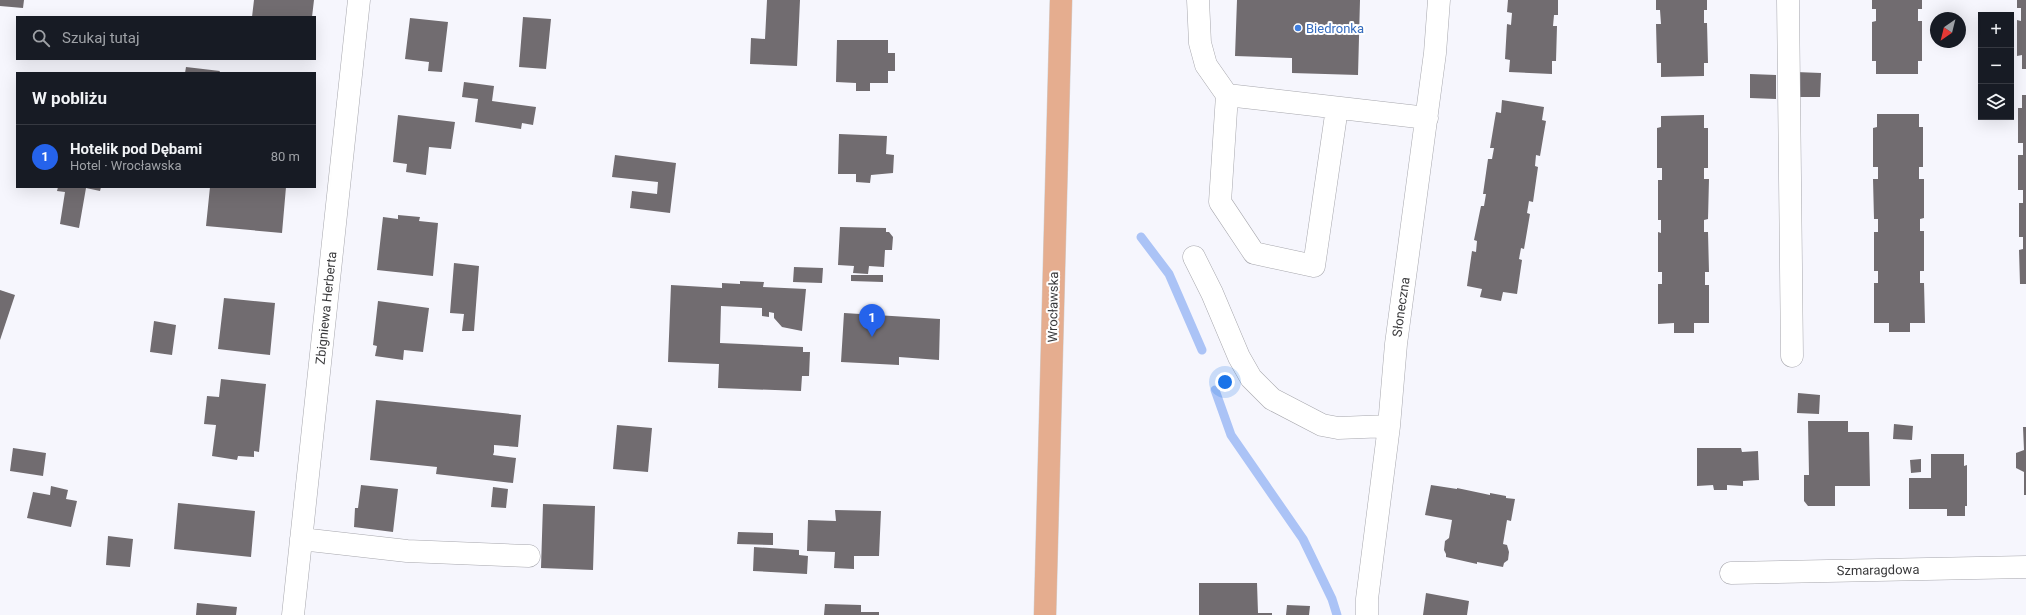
<!DOCTYPE html>
<html lang="pl">
<head>
<meta charset="utf-8">
<style>
  body { margin:0; font-family:Roboto,sans-serif; background:#242831; color:#f1f3f6 }
  .controls { position:absolute; right:12px; top:12px; display:grid; overflow:hidden; border-radius:0px; box-shadow:0 4px 16px #0002 }
  .controls button { width:36px; height:36px; display:grid; place-items:center; padding:0; border:0; border-bottom:1px solid #363941; background:#171b24; color:#f1f3f6; font:20px sans-serif }
  .compass { position:absolute; left:1930px; top:12px; width:36px; height:36px; border-radius:50%; background:#171b24; box-shadow:0 4px 16px #0002; rotate:215deg }
  .you { position:absolute; left:1225px; top:382px; width:14px; height:14px; margin:-10px; border:3px solid #fff; border-radius:50%; background:#1a73e8; box-shadow:0 0 0 6px #1a73e833 }
  .badge { display:grid; place-items:center; width:26px; height:26px; border-radius:50%; background:#2563eb; color:#fff; font-size:13px; font-weight:700 }
  .pin { position:absolute; translate:-50% -33px; filter:drop-shadow(0 1px 2px #0008) }
  .pin::after { content:''; position:absolute; top:21px; width:14px; height:12px; background:inherit; clip-path:polygon(0 0,100% 0,50% 100%) }
  .list { margin:0; padding:0; list-style:none }
  h2 { display:flex; justify-content:space-between; align-items:center; height:52px; margin:0; padding:0 16px; font-size:17px }
  h2 small { font-size:13px; font-weight:400; color:#9ea1a6 }
  .list li { display:grid; grid-template-columns:26px 1fr auto; gap:12px; align-items:center; box-sizing:border-box; height:64px; padding:0 16px; border-top:1px solid #363941 }
  .list b { display:block; font-size:15px; white-space:nowrap }
  .list p { margin:0; font-size:13px; white-space:nowrap; color:#9ea1a6 }
  .list em { font-size:13px; font-style:normal; color:#9ea1a6 }
  .icon { flex:none; width:22px; height:22px; fill:none; stroke:currentColor; stroke-width:2; stroke-linecap:round; stroke-linejoin:round }
  .map { position:relative; flex:none; width:2026px; height:615px; overflow:hidden }
  .search { position:absolute; background:#171b24; box-shadow:0 4px 16px #0002; left:16px; top:16px; width:300px; height:44px; display:flex; align-items:center; gap:10px; box-sizing:border-box; padding:0 14px; border-radius:0px; color:#9ea1a6; font-size:15px }
  .panel { position:absolute; background:#171b24; box-shadow:0 4px 16px #0002; left:16px; top:72px; width:300px; height:116px; border-radius:0px }
  .map>svg:first-child { display:block }
  .lines { fill:none; stroke-linecap:round; stroke-linejoin:round }
  .stream { stroke:#abc3f6; stroke-width:9 }
  .building { fill:#716c70 }
  .minor-casing { stroke:#a7a7ad; stroke-width:23 }
  .major-casing { stroke:#d3d3d4; stroke-width:23 }
  .minor { stroke:#fff; stroke-width:22 }
  .major { stroke:#e5ad8f; stroke-width:22 }
  .shop-dot { fill:#3f7fe0; stroke:#fff; stroke-width:1.5 }
  .labels { text-anchor:middle; dominant-baseline:central; stroke-width:4; stroke-linejoin:round; paint-order:stroke }
  .shop-label { font-size:13px; fill:#366cbe; stroke:#fff; text-anchor:start }
  .street-label { font-size:13px; fill:#39393b; stroke:#fff }
</style>
</head>
<body>
<div class="map">
<svg width="2026" height="615" viewBox="0 0 2026 615">
  <rect width="100%" height="100%" fill="#f6f6fd"/>
  <g class="lines">
    <path class="stream" d="M1141,237L1169,274L1202,350
      M1215,390L1231,435L1303,539L1332,599L1337,615"/>
  </g>
  <path class="building" d="M0,0H24L23,8L0,6Z
    M254,0H314L312,17H252Z
    M767,0H800L797,66L750,64L751,38L765,39Z
    M1237,0H1360L1358,75L1292,73V58L1235,56Z
    M1508,0H1558V15H1554L1553,26H1557L1556,61H1552V74L1509,72L1510,60L1505,59L1507,24L1511,25L1512,13L1507,12Z
    M1656,0H1707V10H1704V23H1707L1708,63H1704V76L1661,77V63H1657L1656,24H1661L1660,10H1656Z
    M1872,0H1922V9H1918V21H1922V61H1918V74H1876V61H1872V22L1876,21V9H1872Z
    M2017,0H2026V69H2022V55L2017,56V20L2021,21V8H2017Z
    M523,17L551,19L546,69L519,67Z
    M410,18L448,22L442,72L428,71L429,62L405,59Z
    M837,40H888V53H895V71H888V83H870V91H856V83L836,82Z
    M186,67L220,71L219,73H185Z
    M1796,72L1821,73L1820,97H1796Z
    M1750,74L1776,75V99L1750,98Z
    M464,82L494,86L492,101L536,107L533,125L522,123L521,129L475,122L478,99L462,97Z
    M2022,95H2026V284H2020L2019,250L2023,249V237H2019V203H2023V190H2018V155H2023V143H2018V108H2022Z
    M1502,100L1544,107L1542,120L1546,121L1540,156L1536,155L1535,166L1538,167L1533,202L1529,201L1527,213L1530,214L1524,249L1521,248L1519,259L1522,260L1517,294L1503,292L1501,301L1480,297L1482,289L1467,286L1472,251L1476,252L1477,241L1474,240L1481,206H1484L1486,194H1483L1488,159H1492L1494,148H1490L1496,112L1501,113Z
    M1877,114H1919V127H1923V167H1919V179H1924V218L1920,219V231H1924V271H1920V283H1924L1925,323H1910V332H1889V323H1874V283H1878V271H1874V232H1878V219H1874L1873,179H1878V167H1873V128L1877,127Z
    M398,115L455,122L451,149L429,147L426,175L406,172L407,164L393,162Z
    M1704,115V128H1708V168H1704V179H1709L1708,219L1704,220V232H1708L1709,272H1705V285H1709V323H1694V333H1674V323L1658,324V284H1662V272H1658V232L1661,233V220H1658V180H1662V168H1657V128L1661,127V116Z
    M839,134L887,136L886,154L894,155L893,173L871,175L870,183L856,182V174H838Z
    M615,155L676,163L670,213L630,208L632,191L657,194L658,182L612,177Z
    M58,187H101L100,191L86,188L79,228L60,224L65,192L57,191Z
    M210,187H286L282,233L206,226Z
    M398,215L420,217L419,221L438,223L433,276L377,270L383,217L398,219Z
    M840,227L886,228V232H889L893,237L892,250H885L884,267L869,266L868,274L853,273L854,266L838,265Z
    M454,263L479,266L474,331H462L464,314L450,313Z
    M794,267L823,268L822,283L793,282Z
    M851,275H883V282L851,281Z
    M740,281L764,282L763,287L806,289L802,331L782,327L774,318V313L769,312V317L762,316V308L721,306L720,343L803,347V352H810L809,376H802L801,391L718,388L719,364L668,362L671,285L722,288V283L740,284Z
    M0,290L15,295L0,340Z
    M224,298L275,303L270,355L218,349Z
    M378,301L429,308L423,352L404,350L403,360L375,356L377,346L373,345Z
    M844,313L940,319L939,360L899,357V365L841,362Z
    M154,321L176,325L172,355L150,352Z
    M221,379L266,384L259,452L254,451V457L238,456L237,460L212,456L216,425L204,424L207,396L219,397Z
    M1798,393L1820,395L1819,414L1797,413Z
    M376,400L521,415L518,447L494,445V452L493,455L516,458L513,483L436,474L437,467L370,460Z
    M1808,421H1848V432H1869L1870,486H1835V506H1808L1804,501V475H1809Z
    M1894,424L1913,426L1912,440L1893,439Z
    M617,425L652,428L648,472L613,469Z
    M2023,427H2026V495H2024V472L2016,468V453L2024,450Z
    M13,448L46,453L43,476L10,471Z
    M1697,448H1741L1742,452L1758,451L1759,480L1743,481V486L1727,485V490H1714L1713,485L1697,486Z
    M1931,454H1964V466L1967,465V506H1965V516H1947V509H1909V478H1931Z
    M1921,459V472L1911,473L1910,460Z
    M361,485L398,489L393,532L354,527L355,508H358Z
    M1431,485L1457,489V488L1490,495V493L1506,496V498L1515,499L1511,521L1507,520L1503,544L1507,545L1509,552L1508,560L1504,563L1503,567L1477,562V564L1446,557V554L1444,550L1445,541L1449,538L1452,520L1425,515Z
    M51,486L68,490L66,499L77,501L71,527L27,518L33,492L50,495Z
    M493,487L508,489L506,508L491,507Z
    M178,503L255,511L251,557L174,549Z
    M543,504L595,506L593,570L541,568Z
    M835,510L881,511L879,556H854V569L834,568L835,552L807,551L808,520L836,521Z
    M738,532L773,533V545L737,544Z
    M108,536L133,539L130,567L106,565Z
    M754,547L799,550V555L808,556L807,574L753,571Z
    M1199,583H1257L1258,613H1272V615H1199Z
    M1426,593L1469,601L1467,615H1423Z
    M197,603L237,607L236,615H196Z
    M825,604L861,605V612H879V615H824Z
    M1287,605L1310,606L1309,615H1286Z"/>
  <g class="lines">
    <defs>
      <path id="minor" d="M1198,0L1200,43L1206,65L1227,95
        M1788,0L1792,356
        M1337,108L1314,266L1254,253L1220,202L1227,95L1427,118
        M1194,257L1212,293L1239,357L1251,378L1272,399L1322,425L1338,428L1389,426
        M301,539L407,551L529,556
        M1731,573L2026,567
        M293,615L359,0
        M1367,615V599L1389,426L1396,344L1435,53L1439,0"/>
      <path id="major" d="M1045,615L1061,0"/>
    </defs>
    <use href="#minor" class="minor-casing"/>
    <use href="#major" class="major-casing"/>
    <use href="#minor" class="minor"/>
    <use href="#major" class="major"/>
  </g>
  <circle class="shop-dot" cx="1298" cy="28" r="4"/>
  <g class="labels">
    <g class="shop-label">
      <text x="1306" y="28">Biedronka</text>
    </g>
    <g class="street-label">
      <text transform="translate(1053 307) rotate(-89)">Wrocławska</text>
      <text transform="translate(1401 307) rotate(-82)">Słoneczna</text>
      <text transform="translate(326 308) rotate(-84)">Zbigniewa Herberta</text>
      <text transform="translate(1878 570) rotate(-1)">Szmaragdowa</text>
    </g>
  </g>
</svg>
<div class="controls">
<button>+</button>
<button>−</button>
<button><svg class="icon" aria-label="layers" viewBox="0 0 24 24"><path d="M12 4l9 5-9 5-9-5zM3 14l9 5 9-5"/></svg></button>
</div>
<svg class="compass" viewBox="-18 -18 36 36"><path d="M0-13l5 13h-10z" fill="#e53935"/><path d="M0 13l5-13h-10z" fill="#9ea1a6"/></svg>
<div class="you"></div>
<div class="pin badge" style="left:872px;top:337px">1</div>
<div class="search"><svg class="icon" aria-label="search" viewBox="0 0 24 24"><circle cx="10" cy="10" r="6"/><path d="M15 15l6 6"/></svg>Szukaj tutaj</div>
<section class="panel">
<h2>W pobliżu<small></small></h2>
<ul class="list">
<li><span class="badge">1</span><div><b>Hotelik pod Dębami</b><p>Hotel · Wrocławska</p></div><em>80 m</em></li>
</ul>
</section>
</div>
</body>
</html>
